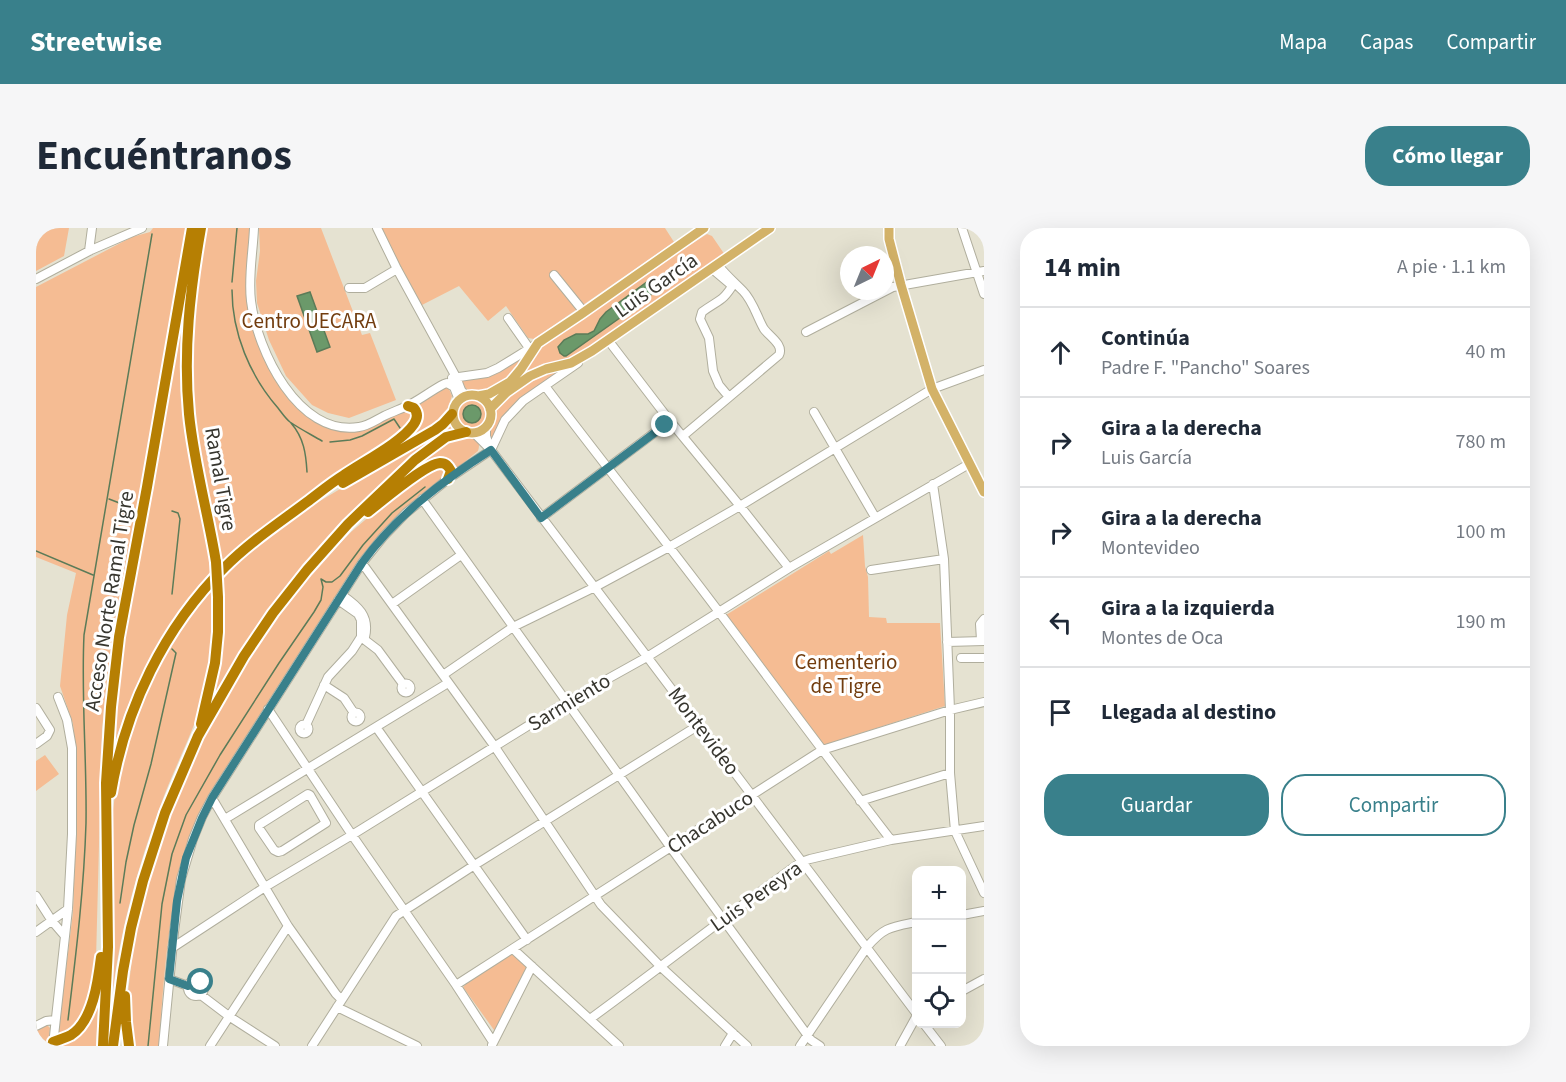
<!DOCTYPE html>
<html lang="es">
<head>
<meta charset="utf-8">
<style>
  body { margin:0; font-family:"Source Sans 3",sans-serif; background:#f6f6f7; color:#1f2937 }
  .controls { position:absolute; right:18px; bottom:18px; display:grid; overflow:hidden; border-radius:12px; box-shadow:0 6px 24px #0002 }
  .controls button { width:54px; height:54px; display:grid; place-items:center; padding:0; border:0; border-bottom:2px solid #e0e1e3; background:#fff; color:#1f2937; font:30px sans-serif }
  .compass { position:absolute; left:804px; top:18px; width:54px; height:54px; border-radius:50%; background:#fff; box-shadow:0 6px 24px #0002; rotate:43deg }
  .stop { position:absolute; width:18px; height:18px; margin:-14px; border:4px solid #39808b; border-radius:50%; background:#fff }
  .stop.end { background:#39808b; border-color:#fff; box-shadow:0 2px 6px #0008 }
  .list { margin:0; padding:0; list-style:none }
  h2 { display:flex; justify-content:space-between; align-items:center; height:78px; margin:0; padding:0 24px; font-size:26px }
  h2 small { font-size:20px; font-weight:400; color:#747a83 }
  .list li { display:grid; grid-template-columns:39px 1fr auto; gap:18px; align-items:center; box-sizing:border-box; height:90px; padding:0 24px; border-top:2px solid #e0e1e3 }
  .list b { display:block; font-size:22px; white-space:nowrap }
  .list p { margin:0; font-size:20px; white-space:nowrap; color:#747a83 }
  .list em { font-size:20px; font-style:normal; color:#747a83 }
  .actions { display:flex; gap:12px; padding:18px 24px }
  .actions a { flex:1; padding:14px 0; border:2px solid #39808b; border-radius:24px; text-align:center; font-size:21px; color:#39808b }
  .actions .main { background:#39808b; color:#fff }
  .icon { flex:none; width:33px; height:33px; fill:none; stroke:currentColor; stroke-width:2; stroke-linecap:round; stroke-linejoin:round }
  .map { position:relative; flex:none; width:948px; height:818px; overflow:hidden; border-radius:24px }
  header { display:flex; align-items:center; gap:36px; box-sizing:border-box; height:84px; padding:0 30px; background:#39808b; color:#fff }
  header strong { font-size:28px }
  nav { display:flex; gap:33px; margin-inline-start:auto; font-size:21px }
  .intro { display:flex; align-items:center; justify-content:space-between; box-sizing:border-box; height:144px; padding:0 36px }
  h1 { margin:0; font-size:42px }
  .button { padding:15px 27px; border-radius:24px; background:#39808b; color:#fff; font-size:21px; font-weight:700 }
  main { display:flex; gap:36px; padding:0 36px }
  aside { flex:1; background:#fff; border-radius:24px; box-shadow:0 6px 24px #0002 }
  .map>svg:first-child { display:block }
  .green { fill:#f5bc93 }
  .water { fill:#6b996a; stroke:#5b7b58; stroke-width:1.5 }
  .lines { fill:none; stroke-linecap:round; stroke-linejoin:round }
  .stream { stroke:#5b7b58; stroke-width:1.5 }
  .minor-casing { stroke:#b0ae9d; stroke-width:10 }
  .major-casing { stroke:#fff; stroke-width:12 }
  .highway-casing { stroke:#fff; stroke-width:14 }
  .minor { stroke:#fff; stroke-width:8 }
  .major { stroke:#d3b268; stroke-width:9 }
  .highway { stroke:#b67f03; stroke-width:10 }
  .highway-bridge-casing { stroke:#fff; stroke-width:14; stroke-linecap:butt }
  .highway-bridge { stroke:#b67f03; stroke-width:10 }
  .route { stroke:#39808b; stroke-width:8 }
  .labels { text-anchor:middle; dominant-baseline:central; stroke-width:6; stroke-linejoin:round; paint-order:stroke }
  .street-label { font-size:21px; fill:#37362f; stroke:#fff }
  .park-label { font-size:21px; fill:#723d0f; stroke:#fff }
</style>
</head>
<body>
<header>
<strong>Streetwise</strong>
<nav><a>Mapa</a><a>Capas</a><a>Compartir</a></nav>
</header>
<div class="intro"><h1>Encuéntranos</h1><a class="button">Cómo llegar</a></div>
<main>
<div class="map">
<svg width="948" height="818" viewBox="0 0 948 818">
  <rect width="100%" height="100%" fill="#e5e2d1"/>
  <path class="green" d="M0,0H33L28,28L0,43Z
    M117,0H150L101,279L83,372L72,444L66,502L60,732L56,756L51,775L35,802L22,806L37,684L40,598V528L37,496L24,458L31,387L40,345L0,329V59L96,9L114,4Z
    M170,0H214L211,61L215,92L222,114L261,179L273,189L289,197L306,202L321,204L369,181L375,180L380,188L358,211L268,268L207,314L164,358L129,404L115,428L90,482L81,508L76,536V510L91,382L150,53L151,61L147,92L146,128L147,172L183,329C174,262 154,197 155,128C155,104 158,79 160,55C163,36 168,19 170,0Z
    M223,0H285L326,107L334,105L360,172L313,190L292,185L276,177L250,148L233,112L221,75L220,53L224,23Z
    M343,0H629L638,14L498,111L492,110L470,78L452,93L423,58L384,78Z
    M671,6L676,8L689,27L543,127L481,153L508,116L651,15L654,17Z
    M487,130C482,141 472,153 462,159C460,160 454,162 452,162C440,166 430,166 425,152L443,151L460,146Z
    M527,142L485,172L456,211L455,210L454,202L461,189L459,182C476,161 501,147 527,142Z
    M409,159L413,161L416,168L409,188L406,193L361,221L377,200L379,178Z
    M422 186a14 14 0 1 1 28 0a14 14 0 1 1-28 0Z
    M411,194L417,203L371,234L299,302L264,342L233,382L207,420L178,469H175L177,404C174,434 170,466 159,494C148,523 134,550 124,579C102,638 85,699 77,761L75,596L83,538L111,458L145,397L186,345L247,295L336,242Z
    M432,208C441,210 445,214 442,223L416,244L409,233L351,266L368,245L411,211Z
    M395,240H410L408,249L382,269L353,296L332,320L178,559C169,575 159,592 154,609C132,676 128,748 123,818H96L92,764L98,715L107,669L128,600L153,539L170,503L218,420L262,359L315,304L349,275Z
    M827,307L829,338L832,349L833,389L850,390L851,395H904L909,478L788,517L690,387L793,323L795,326Z
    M9,527L23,546L0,563V533Z
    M476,725L490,737L491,740L460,801L458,802L427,759L430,756Z
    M64,750L60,818H22L24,815L36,808Z
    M10,796L14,800L12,818H0V800Z"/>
  <path class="water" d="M612,53L617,55L620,61L612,70L530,128H528L524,125L522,119L528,112L540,106H552L558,103L564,91L570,84Z
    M274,64L294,119L281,124L261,68Z
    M427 186a9 9 0 1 1 18 0a9 9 0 1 1-18 0Z"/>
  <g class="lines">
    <path class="stream" d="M196,54L201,0
      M196,62C196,105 214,148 242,180C246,185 249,190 254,194C264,201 276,207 286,213
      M255,195C268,210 270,226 271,244
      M294,214L314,212L326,208L358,191L364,200
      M73,271L86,276
      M136,283L142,285L144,291L136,366
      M0,323L57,347
      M84,675L90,634L98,597L115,536L140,425L136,421
      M32,792C40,726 48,661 50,595C51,532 45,469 48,407L116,6
      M112,818L126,676L136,626L150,587L184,527L243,435L278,384L285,372L287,359L285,351L290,354H296L304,348L327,317L356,285L389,259"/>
    <defs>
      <path id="minor" d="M218,0C217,24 212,49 215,73C221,122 262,209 323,199C332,198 340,192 348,188C356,184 365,181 373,177C385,171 396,162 408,156L411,155L418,159
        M341,0L361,41L420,149L425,162L430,168
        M926,0L948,66
        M53,23L56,0
        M675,40L694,56
        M518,47L548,84
        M0,51L55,22L106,0
        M313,60H329L361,41
        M472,90L493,120
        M770,104L857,59L948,43
        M572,112L634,193L704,278L753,340
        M416,150L451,145L462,140L501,116
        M418,157V159L423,172
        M509,158C566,234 626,308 683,384C740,460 797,537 855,612
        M693,169L683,157L677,143L673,110L664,91L666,84C682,72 687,74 698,55
        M778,184L839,289
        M450,199V208L453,218
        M438,205L455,222C596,411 739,597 880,785
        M647,208L743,127C748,117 734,109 728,101C721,89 717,73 707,63C698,54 689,46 681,36
        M897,256L908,331L914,482V545L919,603L948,665
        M386,271L635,620L775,812L784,818
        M505,290L634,193
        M326,335L459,519L565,677L625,739L711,818
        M835,342L908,331
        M306,367C322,378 334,388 329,409
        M356,376L425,327
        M325,409L342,422L367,456
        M945,412L944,396L948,391
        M911,414L948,413
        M925,430H948
        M407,447L477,399L559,359L633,319L704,278L896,161L948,142
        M365.5 460a4.5 4.5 0 1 1 9 0a4.5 4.5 0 1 1-9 0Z
        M288,457L308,470L318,485
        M0,480L14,502L11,508L0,516
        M232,481L316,607L420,757L457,814
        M315.5 489a4.5 4.5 0 1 1 9 0a4.5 4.5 0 1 1-9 0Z
        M263.5 501a4.5 4.5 0 1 1 9 0a4.5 4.5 0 1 1-9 0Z
        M270,497L292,449L316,423L325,409V392L322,386L302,372
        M340,499L491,712
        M272,566L274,567L290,595L246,623L242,624L238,622L223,600V597Z
        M176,570L252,698L300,766L305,771
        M824,573L914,545
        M189,591L412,455
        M0,668L16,693L28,707
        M926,687L948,683
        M0,704L32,681
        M136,720L229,659L316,607L532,473L611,429L753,340L933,236
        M477,721L583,818
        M133,751L152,758
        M152 760a8 8 0 1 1 16 0a8 8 0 1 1-16 0Z
        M420,757L786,522L914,482L948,474
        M926,763L948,751
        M165,767L194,789L239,818
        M301,779L381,818
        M554,791C625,739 694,685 765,634L774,631L855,612L948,598
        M888,796L905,818
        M0,798L10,793L19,792
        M17,817L32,681L36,606V520L31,492L22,469
        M456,817L496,738
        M127,818L138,704L145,651L157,611L166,589L176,570L326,335L347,309L370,285L412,251L455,222L469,192L487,173L542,135
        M174,818L252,698
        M276,818L360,688L437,638L663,497
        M689,818L697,805
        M764,818L831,719C848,699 855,699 880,694
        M864,818L880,789"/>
      <path id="major" d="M853,0V11L865,57L896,161L948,264
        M417 186a19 19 0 1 1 38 0a19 19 0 1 1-38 0Z
        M442,168L453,166L474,154L485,141L502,115L544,87L668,0
        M454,181L471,164L494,148L510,141L535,135L556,123L734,0"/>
      <path id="highway" d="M165,0C154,62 147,123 153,186C158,236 172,285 180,334
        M307,255L399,202L407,196L416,186
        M332,284C345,274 389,236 404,235C410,235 412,238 415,243L412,251
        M165,496L179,435L182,404V369
        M75,565C89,481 128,399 189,339C214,314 243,295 271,274C283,265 295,255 308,247C327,234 366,214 378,196C382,190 382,185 378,180L372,178
        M89,768L90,794L93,818
        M17,814C23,812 29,810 35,807C57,793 62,753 65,729
        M67,818L72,719L70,555L75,479L83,409L111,259L156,0
        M77,818L87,743L95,700L107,653L129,585L162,508L208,428L237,385L271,342L312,296L379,232L410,209L430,204"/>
    </defs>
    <use href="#minor" class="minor-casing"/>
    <use href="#major" class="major-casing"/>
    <use href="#highway" class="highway-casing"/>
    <use href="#minor" class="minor"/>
    <use href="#major" class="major"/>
    <use href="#highway" class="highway"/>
    <defs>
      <path id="highway-bridge" d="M180,334L182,369"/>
    </defs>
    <use href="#highway-bridge" class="highway-bridge-casing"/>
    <use href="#highway-bridge" class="highway-bridge"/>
  </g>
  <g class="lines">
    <path class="route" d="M165,754L158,752L152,758L133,751L141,673L150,630L166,590L176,570L326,335C360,288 406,253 455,222L505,290L629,197"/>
  </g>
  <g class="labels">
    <g class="street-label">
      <text transform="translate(620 57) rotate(-35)">Luis García</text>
      <text transform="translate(185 251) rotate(80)">Ramal Tigre</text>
      <text transform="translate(73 373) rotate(-81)">Acceso Norte Ramal Tigre</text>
      <text transform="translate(533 474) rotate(-31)">Sarmiento</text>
      <text transform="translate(668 503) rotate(53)">Montevideo</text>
      <text transform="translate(674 594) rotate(-33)">Chacabuco</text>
      <text transform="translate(720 668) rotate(-35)">Luis Pereyra</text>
    </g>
    <g class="park-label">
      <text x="273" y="93">Centro UECARA</text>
      <text x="810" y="434">Cementerio<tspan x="810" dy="24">de Tigre</tspan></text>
    </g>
  </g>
</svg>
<div class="controls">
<button>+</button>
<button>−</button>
<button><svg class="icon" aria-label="locate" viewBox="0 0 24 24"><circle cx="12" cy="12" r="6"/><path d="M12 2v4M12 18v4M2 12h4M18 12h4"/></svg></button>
</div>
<svg class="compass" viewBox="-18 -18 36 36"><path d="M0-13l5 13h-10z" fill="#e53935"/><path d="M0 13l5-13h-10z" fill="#747a83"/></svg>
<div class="stop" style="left:165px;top:754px"></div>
<div class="stop end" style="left:629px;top:197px"></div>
</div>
<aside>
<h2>14 min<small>A pie · 1.1 km</small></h2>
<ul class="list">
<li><svg class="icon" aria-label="ahead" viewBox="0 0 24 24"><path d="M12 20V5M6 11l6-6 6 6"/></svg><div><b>Continúa</b><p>Padre F. &quot;Pancho&quot; Soares</p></div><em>40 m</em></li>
<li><svg class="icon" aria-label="right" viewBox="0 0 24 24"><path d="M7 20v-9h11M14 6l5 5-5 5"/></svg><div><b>Gira a la derecha</b><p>Luis García</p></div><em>780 m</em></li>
<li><svg class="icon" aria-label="right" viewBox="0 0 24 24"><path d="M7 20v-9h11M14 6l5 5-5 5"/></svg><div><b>Gira a la derecha</b><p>Montevideo</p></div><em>100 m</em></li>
<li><svg class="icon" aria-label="left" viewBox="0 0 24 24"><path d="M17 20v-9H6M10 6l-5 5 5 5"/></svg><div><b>Gira a la izquierda</b><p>Montes de Oca</p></div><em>190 m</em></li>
<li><svg class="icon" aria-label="arrive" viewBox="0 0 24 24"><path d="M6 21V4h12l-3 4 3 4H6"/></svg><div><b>Llegada al destino</b></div></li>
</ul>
<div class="actions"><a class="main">Guardar</a><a>Compartir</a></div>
</aside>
</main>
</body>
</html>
